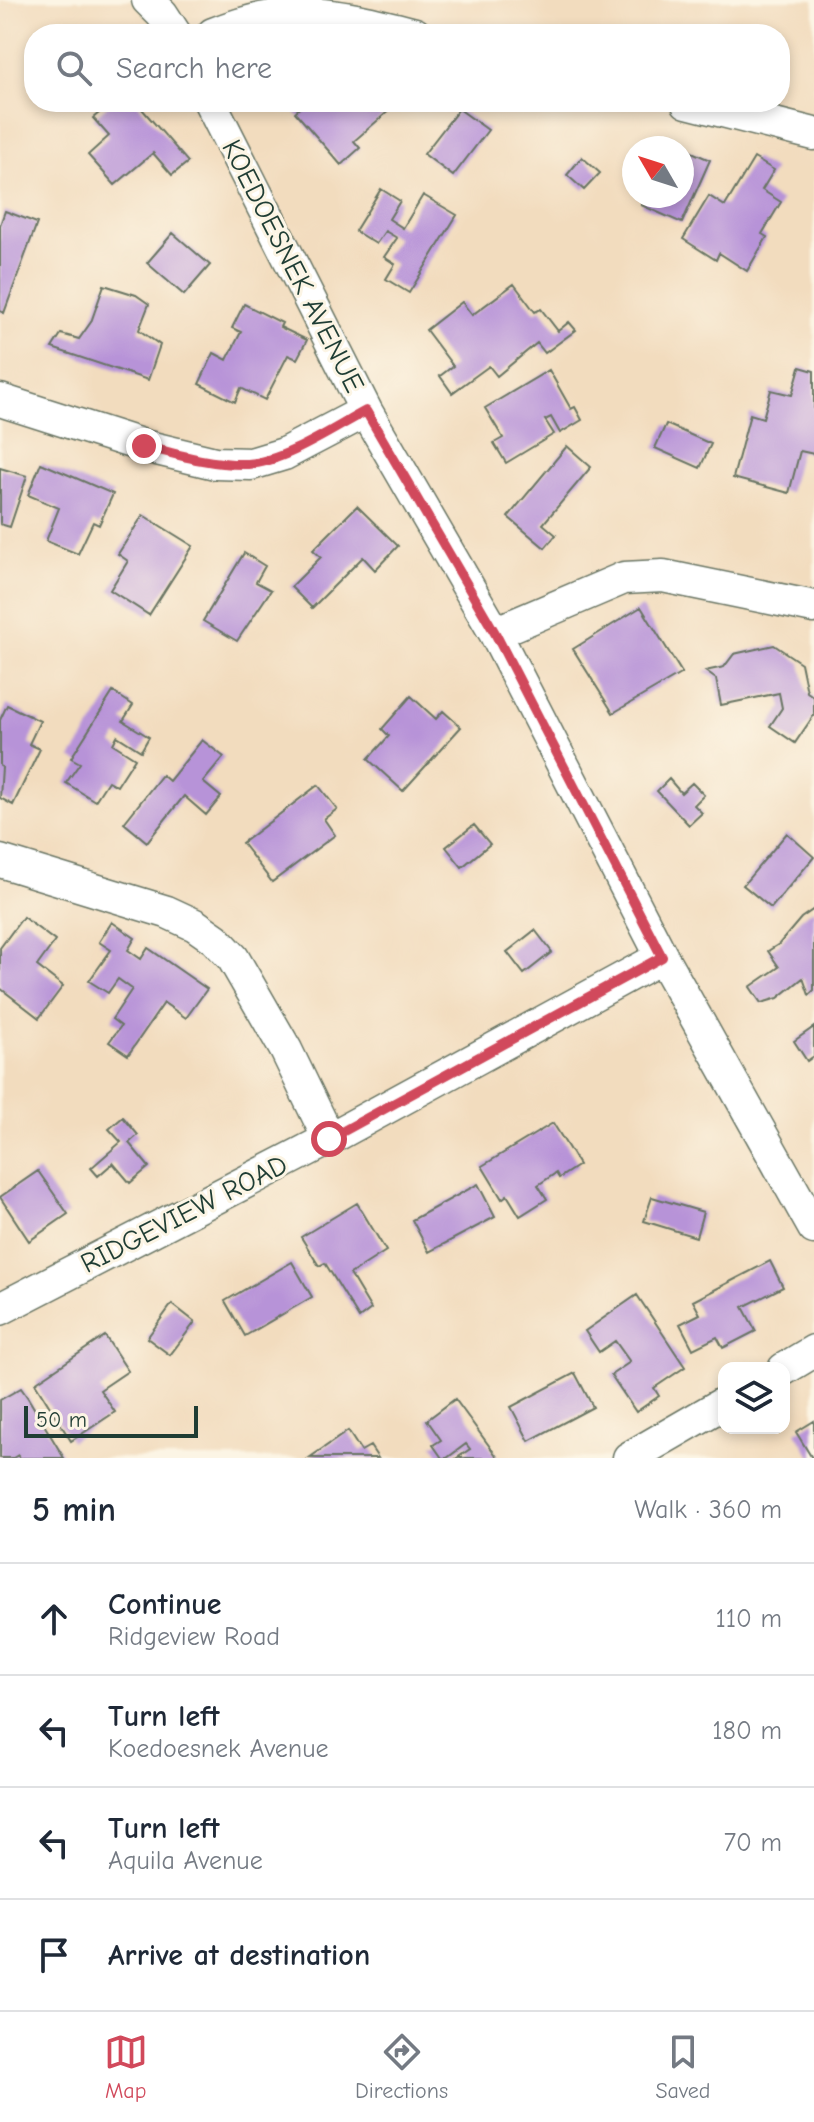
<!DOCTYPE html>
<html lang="en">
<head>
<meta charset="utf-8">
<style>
  body { margin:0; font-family:"Comic Neue",sans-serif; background:#f2f2f3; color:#1f2937 }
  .controls { position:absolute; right:24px; bottom:24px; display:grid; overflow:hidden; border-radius:16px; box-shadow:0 4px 12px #0003 }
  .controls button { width:72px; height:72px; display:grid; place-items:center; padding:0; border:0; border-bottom:2px solid #e0e1e3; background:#fff; color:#1f2937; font:40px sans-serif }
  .compass { position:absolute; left:622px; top:136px; width:72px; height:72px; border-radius:50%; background:#fff; box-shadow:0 4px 12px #0003; rotate:309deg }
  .scale { position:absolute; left:24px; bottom:20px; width:174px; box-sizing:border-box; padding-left:8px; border:4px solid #1f3d34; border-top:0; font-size:22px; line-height:28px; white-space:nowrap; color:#1f3d34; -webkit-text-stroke:6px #fcf5e5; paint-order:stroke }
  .stop { position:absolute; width:24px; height:24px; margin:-18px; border:6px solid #d1495b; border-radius:50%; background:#fff }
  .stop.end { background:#d1495b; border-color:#fff; box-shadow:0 2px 8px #0008 }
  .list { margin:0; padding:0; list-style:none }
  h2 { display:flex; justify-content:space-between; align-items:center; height:104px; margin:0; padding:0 32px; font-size:34px }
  h2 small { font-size:26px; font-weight:400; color:#747a83 }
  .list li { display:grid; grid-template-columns:52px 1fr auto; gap:24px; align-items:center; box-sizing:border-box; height:112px; padding:0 32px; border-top:2px solid #e0e1e3 }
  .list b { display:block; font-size:30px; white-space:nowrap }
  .list p { margin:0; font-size:26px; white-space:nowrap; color:#747a83 }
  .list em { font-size:26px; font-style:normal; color:#747a83 }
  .icon { flex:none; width:44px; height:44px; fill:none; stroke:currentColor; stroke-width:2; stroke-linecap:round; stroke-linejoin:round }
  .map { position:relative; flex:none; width:814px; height:1458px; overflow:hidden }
  .search { position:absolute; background:#fff; box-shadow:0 4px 12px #0003; left:24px; right:24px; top:24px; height:88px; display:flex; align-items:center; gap:20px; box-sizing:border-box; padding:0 28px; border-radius:32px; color:#747a83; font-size:30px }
  .sheet { height:552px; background:#fff }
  nav { display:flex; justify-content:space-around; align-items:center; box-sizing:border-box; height:112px; border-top:2px solid #e0e1e3; background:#fff; font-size:22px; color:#747a83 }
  nav a { display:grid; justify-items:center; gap:4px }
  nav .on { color:#d1495b }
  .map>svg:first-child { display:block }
  .building { fill:#b793d8 }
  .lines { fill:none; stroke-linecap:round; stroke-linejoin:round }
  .minor-casing { stroke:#697564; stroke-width:35 }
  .minor { stroke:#fff; stroke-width:32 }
  .route { stroke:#d1495b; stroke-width:10 }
  .labels { text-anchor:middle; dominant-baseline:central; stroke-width:6; stroke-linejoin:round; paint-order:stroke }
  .street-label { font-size:28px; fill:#1f3d34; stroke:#fcf5e5 }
</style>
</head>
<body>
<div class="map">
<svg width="814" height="1458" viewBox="0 0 814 1458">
  <rect width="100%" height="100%" fill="#fcf5e5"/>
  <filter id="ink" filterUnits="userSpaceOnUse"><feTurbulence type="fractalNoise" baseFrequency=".0125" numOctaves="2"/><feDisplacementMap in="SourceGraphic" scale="16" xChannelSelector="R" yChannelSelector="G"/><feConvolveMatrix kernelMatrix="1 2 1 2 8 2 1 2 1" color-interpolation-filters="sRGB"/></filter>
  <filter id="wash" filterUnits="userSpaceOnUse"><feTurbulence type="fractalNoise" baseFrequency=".006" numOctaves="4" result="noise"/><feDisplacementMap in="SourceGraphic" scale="32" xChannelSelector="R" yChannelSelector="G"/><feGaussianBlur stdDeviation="1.8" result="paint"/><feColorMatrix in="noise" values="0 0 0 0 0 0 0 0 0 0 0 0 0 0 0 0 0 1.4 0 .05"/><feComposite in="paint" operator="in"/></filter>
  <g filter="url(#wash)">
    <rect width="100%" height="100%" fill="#f2dcbe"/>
    <g id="blocks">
      <path class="building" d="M112,102H136L188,162L172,175L153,153L115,185L88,155L109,136L93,118Z
        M306,102H399L354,141L360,148L341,165L295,112Z
        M459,109L488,130L453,176L424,154Z
        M669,142L710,160L682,223L641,205L645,196H682V148H666Z
        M582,157L600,173L584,190L567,175Z
        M754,158L774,170L762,190L781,202L762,234L767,237L747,271L719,253L716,260L683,239L709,196L725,206Z
        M381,189L400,201L389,219L403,228L423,195L457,215L409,293L386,279L395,264L384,257L397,238L385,231L376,244L355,231Z
        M5,211L37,223L4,313L0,311V225Z
        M173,233L210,265L184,295L147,263Z
        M514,284L535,312L541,309L558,331L569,322L576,330L545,353L537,343L497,376L489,366L452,393L440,376L453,366L426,330L462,302L472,315Z
        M104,285L136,295L149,304L139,330L160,345L148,380L52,348L61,334L79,339L91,322Z
        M244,304L282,323L280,327L307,340L297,359L288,355L265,400L241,388L235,402L199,384L214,353L227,360L241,332L232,328Z
        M800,367L814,371V454L800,451L789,493L733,478L750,414L763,418L771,390L792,395Z
        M549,370L571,409L575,407L582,420L560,433L551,417L545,420L554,434L506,463L494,443L503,438L485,408Z
        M666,424L711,444L700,468L655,448Z
        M567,446L591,467L543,524L556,535L545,548L508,517Z
        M41,463L113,494L99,525L93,522L78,554L46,541L59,508L28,495Z
        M0,468L27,476L10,527L0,524Z
        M357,506L398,546L375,570L363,557L312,608L291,587L321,557L313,550Z
        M143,515L193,546L149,615L110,590L128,561L118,554Z
        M244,553L265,566L256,582L271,590L237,641L203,621Z
        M641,607L682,673L613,713L573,649Z
        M774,645L801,663L807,692L814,697V715L795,743L770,726L782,708L779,693L721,705L716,679L705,671L724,667L734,654Z
        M113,692L133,705L123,721L149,737L141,751L117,736L113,744L135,758L117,786L108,781L95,801L66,783L80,763L71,758Z
        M411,696L436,719L443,711L461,727L403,791L368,759L389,736L382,729Z
        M7,705L40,721L29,744L40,749L13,805L0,798L2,767L0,766V720Z
        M202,740L224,757L203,782L221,797L206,815L184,796L147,842L124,823L162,775L169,781Z
        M669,779L681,793L692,783L704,795L694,805L702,813L689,825L657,791Z
        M318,785L337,809L324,819L335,835L272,882L242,843Z
        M474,825L490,844L462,867L446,847Z
        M787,833L814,857L771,908L743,885Z
        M814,909V990L809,995L803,978L778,998L761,1003L750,987L779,967L768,951L779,944L801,918Z
        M23,917L55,941L37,966L63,986L39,1018L0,988V948Z
        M112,922L135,938L128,950L141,959L148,948L207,989L186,1018L164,1003L128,1055L109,1042L121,1026L112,1019L132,989L118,979L108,993L89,981L111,950L99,942Z
        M535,930L552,952L524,974L507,952Z
        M814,1027V1056L807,1061L794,1041Z
        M123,1117L138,1135L129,1143L149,1167L130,1183L113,1163L98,1176L91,1168L121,1142L109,1129Z
        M553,1123L579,1165L559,1178L556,1173L538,1185L547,1199L520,1216L507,1195L502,1199L482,1166Z
        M38,1171L68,1214L29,1241L0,1197Z
        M478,1184L495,1217L429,1252L412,1220Z
        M652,1197L703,1212L696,1237L644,1221Z
        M357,1203L386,1251L350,1274L371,1309L359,1318L325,1263L319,1266L301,1237Z
        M770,1261L783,1287L743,1307L756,1331L723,1348L717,1337L693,1349L680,1324L700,1314L693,1301Z
        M292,1262L312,1297L245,1336L225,1301Z
        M637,1295L685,1367L654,1388L659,1396L636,1412L611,1375L630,1362L615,1341L599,1352L585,1331Z
        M172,1304L195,1322L170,1355L147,1338Z
        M105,1336L128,1371L100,1390L115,1412L71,1441L35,1383Z
        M575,1373L593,1407L529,1441L511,1407Z
        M21,1388L28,1398L64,1458H20L18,1455L13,1458H0V1400Z
        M455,1399L498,1458H457L470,1449L466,1444L447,1458H442L433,1445L441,1440L427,1420Z
        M814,1421V1458H812L796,1432Z
        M348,1431L361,1451L370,1446L378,1458H309Z"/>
    </g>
  </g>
  <g filter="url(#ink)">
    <use href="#blocks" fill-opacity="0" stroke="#697564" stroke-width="2"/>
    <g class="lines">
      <defs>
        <path id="minor" d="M148,0L162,14L175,34
          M213,34C291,2 337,14 415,34
          M210,102L366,411L495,633L662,957L814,1228
          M687,102L814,134
          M0,400L144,446L215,463L251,464L284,454L366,411
          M495,633L624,578L663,576L814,607
          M0,861L167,912L195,925L215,939L233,958L286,1050L329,1139
          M0,1309L329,1139L662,957
          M784,1369L814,1351
          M629,1458L724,1403"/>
      </defs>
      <use href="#minor" class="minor-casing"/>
      <use href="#minor" class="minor"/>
    </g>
  </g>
  <g class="lines" filter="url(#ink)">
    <path class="route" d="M144,446C178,455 212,465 248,464C284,462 334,428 366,411L495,633L662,957L329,1139"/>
  </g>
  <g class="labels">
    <g class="street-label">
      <text transform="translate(293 266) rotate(63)">KOEDOESNEK AVENUE</text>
      <text transform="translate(184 1214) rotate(-27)">RIDGEVIEW ROAD</text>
    </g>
  </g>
</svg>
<div class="controls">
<button><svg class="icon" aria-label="layers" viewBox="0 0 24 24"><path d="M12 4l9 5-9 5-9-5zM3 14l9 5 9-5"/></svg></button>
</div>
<svg class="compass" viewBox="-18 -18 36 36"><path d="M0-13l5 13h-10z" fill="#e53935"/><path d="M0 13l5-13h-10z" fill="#747a83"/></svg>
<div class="scale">50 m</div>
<div class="stop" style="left:329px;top:1139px"></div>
<div class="stop end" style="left:144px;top:446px"></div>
<div class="search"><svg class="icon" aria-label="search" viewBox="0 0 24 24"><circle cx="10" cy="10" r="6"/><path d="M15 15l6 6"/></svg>Search here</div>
</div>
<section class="sheet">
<h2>5 min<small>Walk · 360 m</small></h2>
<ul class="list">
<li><svg class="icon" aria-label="ahead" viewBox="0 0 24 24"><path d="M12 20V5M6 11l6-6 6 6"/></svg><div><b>Continue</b><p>Ridgeview Road</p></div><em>110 m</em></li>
<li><svg class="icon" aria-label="left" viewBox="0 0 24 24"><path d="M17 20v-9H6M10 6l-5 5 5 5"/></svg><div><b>Turn left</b><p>Koedoesnek Avenue</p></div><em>180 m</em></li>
<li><svg class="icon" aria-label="left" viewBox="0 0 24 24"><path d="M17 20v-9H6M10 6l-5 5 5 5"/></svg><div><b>Turn left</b><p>Aquila Avenue</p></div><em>70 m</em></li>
<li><svg class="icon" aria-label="arrive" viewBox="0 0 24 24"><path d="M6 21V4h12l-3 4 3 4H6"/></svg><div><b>Arrive at destination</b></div></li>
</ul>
</section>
<nav>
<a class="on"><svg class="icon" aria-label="map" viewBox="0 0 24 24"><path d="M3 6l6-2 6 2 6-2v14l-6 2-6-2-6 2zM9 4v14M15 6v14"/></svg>Map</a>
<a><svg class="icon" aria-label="directions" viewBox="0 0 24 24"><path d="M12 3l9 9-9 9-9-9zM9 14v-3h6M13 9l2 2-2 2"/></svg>Directions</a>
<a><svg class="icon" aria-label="saved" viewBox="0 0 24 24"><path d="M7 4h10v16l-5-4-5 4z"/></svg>Saved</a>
</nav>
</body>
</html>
